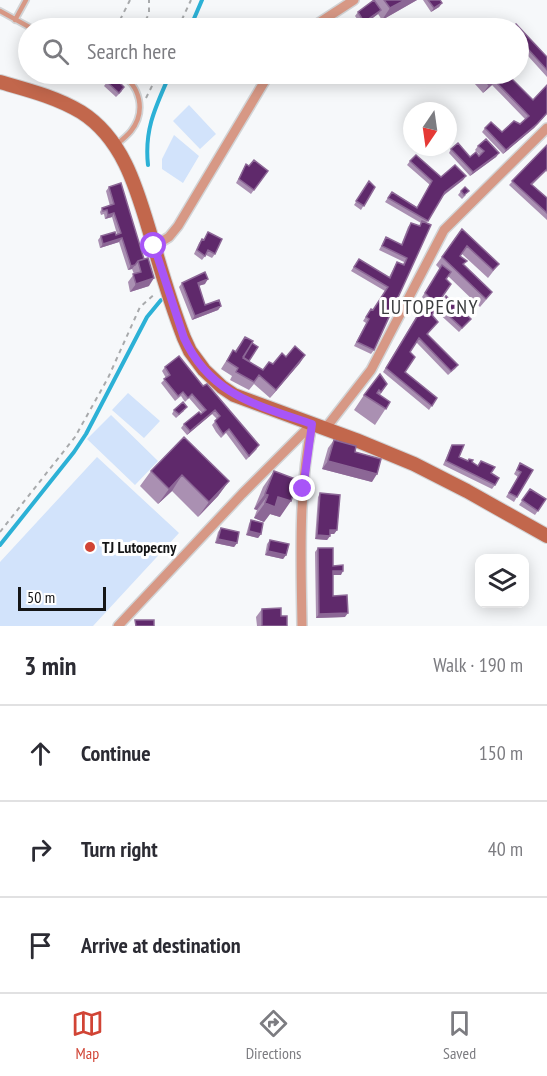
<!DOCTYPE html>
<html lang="en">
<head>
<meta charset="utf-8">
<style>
  body { margin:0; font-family:"PT Sans Narrow",sans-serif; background:#f2f2f3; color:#2b2b33 }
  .controls { position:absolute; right:18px; bottom:18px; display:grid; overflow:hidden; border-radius:12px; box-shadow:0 3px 15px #0003 }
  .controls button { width:54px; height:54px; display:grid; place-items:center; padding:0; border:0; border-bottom:2px solid #e1e1e2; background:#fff; color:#2b2b33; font:30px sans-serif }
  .compass { position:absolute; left:403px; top:102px; width:54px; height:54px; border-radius:50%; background:#fff; box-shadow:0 3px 15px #0003; rotate:193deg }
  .scale { position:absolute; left:18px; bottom:15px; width:88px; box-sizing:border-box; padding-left:6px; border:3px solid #141516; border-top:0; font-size:16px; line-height:21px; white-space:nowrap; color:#141516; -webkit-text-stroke:4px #fff; paint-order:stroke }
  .stop { position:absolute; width:18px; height:18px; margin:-14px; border:4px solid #a855f7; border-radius:50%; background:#fff }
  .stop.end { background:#a855f7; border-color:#fff; box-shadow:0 2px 6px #0008 }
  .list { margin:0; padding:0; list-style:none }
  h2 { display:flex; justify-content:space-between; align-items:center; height:78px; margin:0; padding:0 24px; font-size:26px }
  h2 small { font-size:20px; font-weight:400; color:#7c7c81 }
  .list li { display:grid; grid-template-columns:39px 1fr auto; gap:18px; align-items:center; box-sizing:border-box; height:96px; padding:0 24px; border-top:2px solid #e1e1e2 }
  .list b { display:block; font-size:22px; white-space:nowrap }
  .list em { font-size:20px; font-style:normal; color:#7c7c81 }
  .icon { flex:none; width:33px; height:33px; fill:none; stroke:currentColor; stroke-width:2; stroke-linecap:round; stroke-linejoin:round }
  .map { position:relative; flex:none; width:547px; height:626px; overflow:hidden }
  .search { position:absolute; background:#fff; box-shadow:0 3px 15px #0003; left:18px; right:18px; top:18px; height:66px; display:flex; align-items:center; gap:15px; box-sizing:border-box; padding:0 21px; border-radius:33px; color:#7c7c81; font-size:22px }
  .sheet { height:366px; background:#fff }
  nav { display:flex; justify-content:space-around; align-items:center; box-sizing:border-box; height:84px; border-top:2px solid #e1e1e2; background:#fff; font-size:16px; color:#7c7c81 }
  nav a { display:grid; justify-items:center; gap:3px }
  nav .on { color:#d14435 }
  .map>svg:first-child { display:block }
  .green { fill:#d2e3fb }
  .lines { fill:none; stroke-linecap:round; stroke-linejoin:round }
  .stream { stroke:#2cb1d6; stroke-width:4 }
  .lane-casing { stroke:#d2d4d6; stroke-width:8 }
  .street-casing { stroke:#d2d4d6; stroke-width:12 }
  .secondary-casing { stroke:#d2d4d6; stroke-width:16 }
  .path { stroke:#a8aaac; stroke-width:2; stroke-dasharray:4.5 4.5; stroke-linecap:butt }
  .lane { stroke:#d79885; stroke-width:4.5 }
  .street { stroke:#d79885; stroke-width:9 }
  .secondary { stroke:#c2674c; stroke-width:14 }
  .wall { fill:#aa90b2 }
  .shaded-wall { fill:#8c6796 }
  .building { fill:#5f296b; stroke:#8c6796; stroke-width:1.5 }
  .route { stroke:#a855f7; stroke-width:8 }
  .poi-dot { fill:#d14435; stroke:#fff; stroke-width:2 }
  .labels { text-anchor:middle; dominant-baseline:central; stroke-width:6; stroke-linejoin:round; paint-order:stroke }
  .poi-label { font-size:16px; font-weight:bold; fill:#141516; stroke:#fff; text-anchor:start }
  .quarter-label { font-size:20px; letter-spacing:1.5px; fill:#3b3d3f; stroke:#fff }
</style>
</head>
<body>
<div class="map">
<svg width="547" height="626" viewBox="0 0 547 626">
  <rect width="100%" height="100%" fill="#f6f8fa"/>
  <path class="green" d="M189,105L216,134L200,149L173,121Z
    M174,135L199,156L183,183L162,169V159Z
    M128,393L160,421L144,438L112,410Z
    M111,415L158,461L135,485L87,439Z
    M97,457L179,533L93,626H0V562Z"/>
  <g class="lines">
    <path class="stream" d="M190,28L202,0
      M148,165C144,129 156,106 170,74
      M0,545L74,452L86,434L147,317L161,300"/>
    <defs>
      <path id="lane" d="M0,11L31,28
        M15,20L26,0
        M117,144C122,140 127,136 131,131C146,112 141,85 119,74"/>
      <path id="street" d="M311,28L354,0
        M154,246L169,237L178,226L269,74
        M325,429L371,370L444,230L547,128
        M118,626L242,494L312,424
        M302,626C301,559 298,491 312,424"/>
      <path id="secondary" d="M0,82C28,90 56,97 81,112C127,141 139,198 154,246C163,277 172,307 184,338L190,351L204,370L222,387L234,395L356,440L414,464L467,491L547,536"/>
    </defs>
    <use href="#lane" class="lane-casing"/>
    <use href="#street" class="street-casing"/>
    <use href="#secondary" class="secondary-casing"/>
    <path class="path" d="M116,28L130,0
      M141,28L149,14V0
      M178,28L191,0
      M146,98L158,74
      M0,532L75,437L108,378L140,307L156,293"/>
    <use href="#lane" class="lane"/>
    <use href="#street" class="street"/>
    <use href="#secondary" class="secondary"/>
  </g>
  <path class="wall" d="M374,0H417L382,20L378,14L362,26L355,16L358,12Z
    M423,0H440L442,3L439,7L431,12Z
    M519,28L547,57V77L519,46Z
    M466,74H494L498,77L533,100L547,85V114L534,128L503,154L482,132L485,128L502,132L520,124L525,119L492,85L483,93Z
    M107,82L122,91L116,97L104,86Z
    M547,145V172L546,171L532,185L547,198V220L509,185Z
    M478,146L499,153L496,157L470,176L449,153L451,149L470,157L479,156L480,155L475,150Z
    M410,161L441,177L466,176L463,180L443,196L426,223L374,350L371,354L354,346L366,323L363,321L371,309L373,310L385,291L351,271L359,259L389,277L397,262L403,264L404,262L379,250L386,237L401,245L408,227L411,223L419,226L421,223L385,202L392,192L417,207L430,185L407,165Z
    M246,164L249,166L268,171L251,194L236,183Z
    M369,181L375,187L361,210L354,205Z
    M109,187L149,286L130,292L128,282L134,274L132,269L128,270L119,242L100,248L98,240L101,236L117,234L112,217L105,219L104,214L101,215L100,212L102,208L110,206L106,191Z
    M461,191L466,195L462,199L458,195Z
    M462,229L499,264L488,278L462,254L460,256L464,265L486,300L480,307L448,276L446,279L442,297L471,319L459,332L435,310L432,315L428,335L458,365L455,369L448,375L416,342L410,352L405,372L437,398L429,410L383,372L426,301L422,297L440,269L436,265Z
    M208,232L215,254L212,258L206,255L202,260L194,254L199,243L202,239L204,240Z
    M182,283L205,284L198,286L205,305L221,306L218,310L192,320L179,287Z
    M245,337L258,347L248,362L263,370L286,357L305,355L270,398L254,384L249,390L230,380L232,376L221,369L233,350L235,351Z
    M165,367L203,386L257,449L246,460L226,433L221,438L216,432L212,425L217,419L212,414L187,435L181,428L184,424L202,413L189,398L185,402L181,396L175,401L161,383L166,378L162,371Z
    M387,384L380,395L390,402L375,425L354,410L364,395Z
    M174,410L184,411L176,418L172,414Z
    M334,440L355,452L372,482L322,469L328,448Z
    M452,445L459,457L472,462L495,485L492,489L443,465L450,449Z
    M520,463L533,470L514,502L506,497L518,477L514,474Z
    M151,471L229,481L218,496L198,517L172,491L158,504L140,486Z
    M274,471L280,517L270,514L264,522L254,518L257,510L254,509L263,487Z
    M530,489L546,499L535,515L519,505Z
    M320,493L337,530L334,534H330V536L327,540L315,539L318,497Z
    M251,520L261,534L258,538L246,535L249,524Z
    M221,528L237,543L234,547L215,543L218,532Z
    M270,540L286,555L283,559L265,555L267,544Z
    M318,548L341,575H333V596L345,617L316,618L315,552Z
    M262,609L281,616L287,626H257L256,617Z"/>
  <path class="shaded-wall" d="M405,0H417L382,20L390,8Z
    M442,3L439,7L431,12L434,8Z
    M381,10L378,14L362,26L364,22Z
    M498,77L492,85L483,93L489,85Z
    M547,113L534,128L503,154L506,150Z
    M499,153L496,157L470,176L473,172Z
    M466,176L463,180L442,196L445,192Z
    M114,213L112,217L105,219L108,215Z
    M122,238L119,242L100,248L103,244Z
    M135,265L132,269L128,270L131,266Z
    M154,278L149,286L130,292L136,284Z
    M208,279L205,284L195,287L198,283Z
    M221,306L218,310L192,320L195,316Z
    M305,355L300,363L270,398L276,390Z
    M215,410L212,414L187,435L190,431Z
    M328,461L377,474L372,482L322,469Z
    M182,475L172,491L158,504L169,489Z
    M229,481L218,496L198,517L209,502Z
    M265,494L268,495L257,510L254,509Z
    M278,497L291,501L280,517L270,514L264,522L254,518L265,503Z
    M330,530H337L334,534H328Z
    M249,531L261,534L258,538L246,535Z
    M317,535L330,536L327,540L315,539Z
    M218,539L237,543L234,547L215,543Z
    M268,551L286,555L283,559L265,555Z
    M333,571H343L341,575H330Z
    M348,613L345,617L316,618L319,614Z"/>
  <path class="building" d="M374,0L381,10L364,22L358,12Z
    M384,0H405L390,8Z
    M428,0H440L442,3L434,8Z
    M516,24L547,57V70L519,39V28H511Z
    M478,74H494L498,77L489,85Z
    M502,74H507L533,100L547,85V113L537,124L506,150L485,128L491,122L502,132L514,121L520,124L529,116L495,81Z
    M113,76L124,87L119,93L107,82Z
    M486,139L499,153L473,172L451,149L458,143L470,157L476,152L479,156L484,151L478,146Z
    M547,145V169L531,184L547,198V213L512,181Z
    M416,155L441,177L455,165L466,176L445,192L428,221L388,198L392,192L417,208L432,181L410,161Z
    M254,160L268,171L254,190L239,179L246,164L249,166Z
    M369,181L375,187L364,206L356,201Z
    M121,183L144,259L138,261L135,265L131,266L122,238L103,244L101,236L115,232L116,235L121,233L114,213L108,215L107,210L103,211L102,208L114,204L109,187Z
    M465,187L469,191L464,195L461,191Z
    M422,221L431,225L374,350L357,342L369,319L366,317L371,309L373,310L388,287L354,267L359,259L390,278L397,262L404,265L407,258L382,246L386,237L402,245L411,223L420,226Z
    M462,229L499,264L493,270L467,246L460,256L467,261L463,264L492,292L486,299L442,257Z
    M208,232L222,239L215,254L208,250L205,256L197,250L202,239L204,240Z
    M148,258L154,278L136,284L133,274L141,272L138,261Z
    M442,265L451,272L446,279L451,284L442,297L444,299L446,296L471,319L462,328L438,306L432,315L438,322L427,334L458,365L451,371L419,338L410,352L415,357L405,372L437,398L432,406L386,368L429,297L425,293Z
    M205,272L208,279L198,283L205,305L219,300L221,306L195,316L182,283Z
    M245,337L253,341L243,358L263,370L269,362L273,364L282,353L286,357L295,346L305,355L276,390L259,375L254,382L236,372L238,368L227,361L233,350L236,352Z
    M252,343L258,347L249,361L243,357Z
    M179,356L203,386L207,384L259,445L249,456L229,429L223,434L219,428L215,421L220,416L215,410L190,431L184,424L199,412L201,414L206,410L192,394L188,398L183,392L178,396L164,379L170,375L165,367Z
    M380,374L387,384L381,392L379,390L377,393L390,402L386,409L364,395Z
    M183,402L187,407L179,414L174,410Z
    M184,437L229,481L209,502L182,475L169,489L151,471Z
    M334,440L356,446L355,452L381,459L377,474L328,461Z
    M452,445H464L459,457L468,461L469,459L473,460L472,462L478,466L481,461L495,467L491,473L499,478L495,485L446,461Z
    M520,463L533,470L517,497L509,493L521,472L517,470Z
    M274,471L298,480L291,501L278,497L275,507L265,503L268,495L265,494Z
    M530,489L546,499L538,511L522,500Z
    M320,493L340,495L337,530H330V536L317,535Z
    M251,520L263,523L261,534L249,531Z
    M221,528L239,532L237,543L218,539Z
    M270,540L289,544L286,555L268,551Z
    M318,548H333V566L343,565V571H333V596L347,595L348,613L319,614Z
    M281,608V616H287V626H262V609Z
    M135,620H154V626H136Z"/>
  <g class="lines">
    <path class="route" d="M154,246L184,338C210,395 257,405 312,424L303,489"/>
  </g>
  <circle class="poi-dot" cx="90" cy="547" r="6"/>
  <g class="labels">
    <g class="poi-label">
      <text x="102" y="547">TJ Lutopecny</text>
    </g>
    <g class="quarter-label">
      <text x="430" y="307">LUTOPECNY</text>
    </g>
  </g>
</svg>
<div class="controls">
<button><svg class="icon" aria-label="layers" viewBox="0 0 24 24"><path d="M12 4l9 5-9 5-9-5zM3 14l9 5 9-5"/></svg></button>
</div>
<svg class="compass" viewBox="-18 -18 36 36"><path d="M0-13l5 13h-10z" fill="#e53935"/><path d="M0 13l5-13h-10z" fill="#7c7c81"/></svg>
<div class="scale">50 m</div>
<div class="stop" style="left:154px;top:246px"></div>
<div class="stop end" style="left:303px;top:489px"></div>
<div class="search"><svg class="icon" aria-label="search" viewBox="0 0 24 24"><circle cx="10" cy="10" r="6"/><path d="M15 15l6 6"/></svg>Search here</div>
</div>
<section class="sheet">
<h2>3 min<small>Walk · 190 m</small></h2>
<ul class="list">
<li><svg class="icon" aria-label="ahead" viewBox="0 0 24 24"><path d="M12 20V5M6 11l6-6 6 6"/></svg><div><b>Continue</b></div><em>150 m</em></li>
<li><svg class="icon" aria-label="right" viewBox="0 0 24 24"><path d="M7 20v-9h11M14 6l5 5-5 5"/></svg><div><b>Turn right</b></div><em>40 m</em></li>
<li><svg class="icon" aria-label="arrive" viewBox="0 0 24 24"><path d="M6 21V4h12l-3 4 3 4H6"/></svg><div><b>Arrive at destination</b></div></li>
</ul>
</section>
<nav>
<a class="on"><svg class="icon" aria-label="map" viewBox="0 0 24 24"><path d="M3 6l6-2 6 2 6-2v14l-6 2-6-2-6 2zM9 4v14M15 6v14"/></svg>Map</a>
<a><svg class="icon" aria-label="directions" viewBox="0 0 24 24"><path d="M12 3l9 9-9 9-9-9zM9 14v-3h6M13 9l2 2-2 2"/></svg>Directions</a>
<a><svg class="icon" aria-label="saved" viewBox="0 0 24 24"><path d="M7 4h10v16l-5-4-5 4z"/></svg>Saved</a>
</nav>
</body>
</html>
